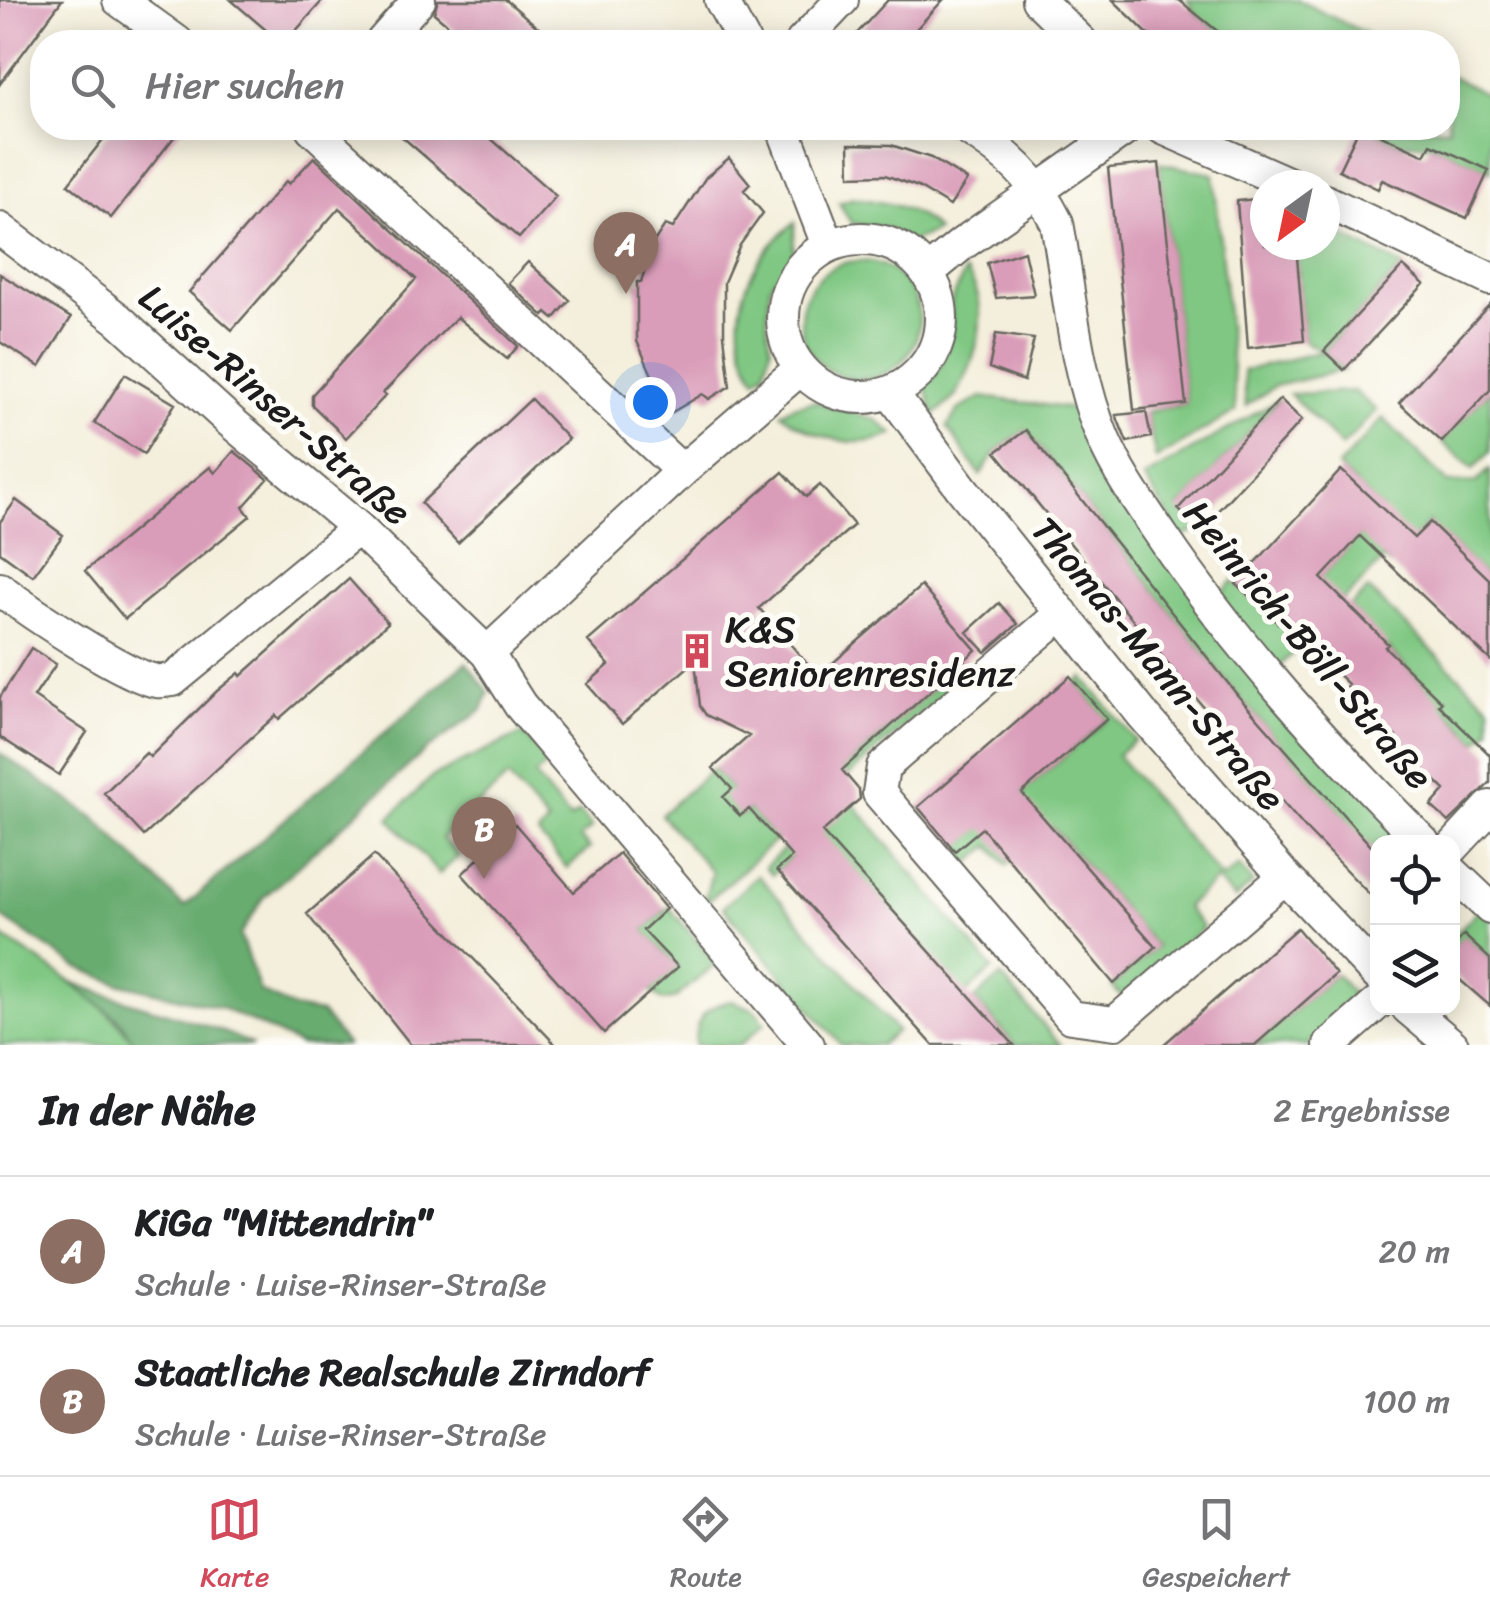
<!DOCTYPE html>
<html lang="de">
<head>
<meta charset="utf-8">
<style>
  body { margin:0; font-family:Sriracha,sans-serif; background:#f2f2f2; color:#202124 }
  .controls { position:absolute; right:30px; bottom:30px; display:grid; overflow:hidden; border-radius:20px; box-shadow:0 5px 25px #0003 }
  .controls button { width:90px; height:90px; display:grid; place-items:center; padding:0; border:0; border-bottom:2px solid #e0e0e0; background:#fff; color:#202124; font:50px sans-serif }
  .compass { position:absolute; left:1250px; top:170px; width:90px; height:90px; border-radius:50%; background:#fff; box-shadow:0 5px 25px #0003; rotate:213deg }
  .you { position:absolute; left:650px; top:402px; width:35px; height:35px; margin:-25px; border:8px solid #fff; border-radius:50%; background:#1a73e8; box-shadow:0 0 0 15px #1a73e833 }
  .badge { display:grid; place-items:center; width:65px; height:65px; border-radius:50%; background:#d1495b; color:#fff; font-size:32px; font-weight:700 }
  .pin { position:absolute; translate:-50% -82px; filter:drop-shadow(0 2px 5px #0008) }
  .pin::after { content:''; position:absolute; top:52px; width:35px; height:30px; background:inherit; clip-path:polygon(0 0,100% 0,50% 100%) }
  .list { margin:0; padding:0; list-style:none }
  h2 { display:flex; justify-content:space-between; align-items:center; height:130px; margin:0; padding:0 40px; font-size:42px }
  h2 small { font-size:32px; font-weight:400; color:#757577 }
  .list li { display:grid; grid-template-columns:65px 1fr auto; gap:30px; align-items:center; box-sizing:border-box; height:150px; padding:0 40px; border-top:2px solid #e0e0e0 }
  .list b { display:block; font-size:38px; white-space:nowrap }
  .list p { margin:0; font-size:32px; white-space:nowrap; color:#757577 }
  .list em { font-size:32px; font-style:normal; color:#757577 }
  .icon { flex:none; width:55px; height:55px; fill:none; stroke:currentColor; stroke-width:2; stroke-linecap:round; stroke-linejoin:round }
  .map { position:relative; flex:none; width:1490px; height:1045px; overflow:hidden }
  .search { position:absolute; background:#fff; box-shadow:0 5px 25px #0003; left:30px; right:30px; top:30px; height:110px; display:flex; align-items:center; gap:25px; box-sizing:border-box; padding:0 35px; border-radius:40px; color:#757577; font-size:38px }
  .sheet { height:430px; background:#fff }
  nav { display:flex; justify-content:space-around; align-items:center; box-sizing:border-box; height:140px; border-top:2px solid #e0e0e0; background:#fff; font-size:28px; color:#757577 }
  nav a { display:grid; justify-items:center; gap:5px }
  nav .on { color:#d1495b }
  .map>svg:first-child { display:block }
  .green { fill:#7fc782; stroke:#4e724f; stroke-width:2.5 }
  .forest { fill:#67ac70; stroke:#426446; stroke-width:2.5 }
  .building { fill:#da9db9 }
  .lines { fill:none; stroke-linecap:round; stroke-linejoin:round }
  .minor-casing { stroke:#68665f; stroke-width:36 }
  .minor { stroke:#fff; stroke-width:32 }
  .labels { text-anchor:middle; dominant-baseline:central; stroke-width:10; stroke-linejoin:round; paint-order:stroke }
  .street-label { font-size:38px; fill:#1c1c1c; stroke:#fdfcf7 }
  .poi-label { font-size:38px; fill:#1c1c1c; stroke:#fdfcf7; text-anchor:start }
</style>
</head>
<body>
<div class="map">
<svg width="1490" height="1045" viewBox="0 0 1490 1045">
  <rect width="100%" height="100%" fill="#fdfcf7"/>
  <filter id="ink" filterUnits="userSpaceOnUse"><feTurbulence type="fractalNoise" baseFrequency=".01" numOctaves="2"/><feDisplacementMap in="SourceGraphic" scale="20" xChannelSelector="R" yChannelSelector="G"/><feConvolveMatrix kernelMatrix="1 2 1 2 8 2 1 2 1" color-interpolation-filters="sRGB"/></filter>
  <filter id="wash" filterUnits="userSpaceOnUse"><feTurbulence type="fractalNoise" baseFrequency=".0048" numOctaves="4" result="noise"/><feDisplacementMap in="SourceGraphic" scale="40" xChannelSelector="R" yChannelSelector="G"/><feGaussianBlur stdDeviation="2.25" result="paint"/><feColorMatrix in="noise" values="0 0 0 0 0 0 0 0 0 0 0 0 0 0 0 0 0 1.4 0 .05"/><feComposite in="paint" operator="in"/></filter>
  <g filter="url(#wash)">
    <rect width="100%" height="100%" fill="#f4efdc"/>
    <path class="green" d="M1187,0H1298L1383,42H1231L1197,15Z
      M1448,75L1490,96V171L1431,144L1399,143L1366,128H1448Z
      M1159,163L1214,174L1236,411L1156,459L1146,412L1186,404Z
      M853,198C883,202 917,206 937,231L911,242L888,229L851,223L839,203Z
      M795,222L793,256L770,285L767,322L771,348L765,372L756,379C721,321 746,262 795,222Z
      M1325,227L1403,266L1324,351L1344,370L1275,386L1246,406L1243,371L1322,351L1304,341L1296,245H1325Z
      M801 320a59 59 0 1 1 118 0a59 59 0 1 1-118 0Z
      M965,271C993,303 977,361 957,393C952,402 942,408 934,415L926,388L942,364L951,334V302Z
      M1490,390V452L1473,469L1442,442Z
      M1354,391L1376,410L1342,447L1290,394Z
      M982,397L1075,409L1110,480L1410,842H1378L1377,854L1239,697L1026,430L996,452L980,475L947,427L958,410Z
      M1280,399L1179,508L1200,530L1175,539L1170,518L1144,478Z
      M814,401L875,419L893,434C857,452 811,437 781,413L793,406Z
      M1383,418L1448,483L1477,482L1490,469V580L1429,522L1390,564L1384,559L1276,670L1218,597L1233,581L1279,623L1383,510L1338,467Z
      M1368,589L1490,706V730L1477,742L1350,607Z
      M963,662L971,670L884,744L703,905L712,872L661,815L713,768L732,789L740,816L749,809L771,833Z
      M1083,677L1135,740L1117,755L1222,879L1239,866L1253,883L1235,899L1216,880L1186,907L1203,928L1123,998L1112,986L1156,947L1052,827L1007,865L990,846L958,873L910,814L918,808L955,850L1107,720L1076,683Z
      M523,733L549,763L535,776L570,819L579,812L592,827L580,838L590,848L567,868L538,834L548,823L508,777L442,838L459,856L439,874L389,818L433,776Z
      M833,803L854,804L993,969L922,1032L820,832L772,875L765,867Z
      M758,875L897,1031L880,1045H841L723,907Z
      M669,907L716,964L675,998L663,1001L650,991L677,967L643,930Z
      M1479,909L1490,918V959L1464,936L1453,948V937Z
      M0,935C48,967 103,997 136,1045H0Z
      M1336,974L1358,1000L1308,1045H1255Z
      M1001,976L1061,1045H1015L975,999Z
      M733,1001L755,1010L765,1023L740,1045H695C694,1019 707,1004 733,1001Z"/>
    <path class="forest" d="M466,662L489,692L482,710L425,751L264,897L240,935L260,991L293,1008L321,1013L347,1045H300L222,1008L117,983L77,967L0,916V753L95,818L184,907Z
      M67,980C130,1006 192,1015 253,1045H136L119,1020Z"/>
    <g id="blocks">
      <path class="building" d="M0,0H62L0,84Z
        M231,0H323L286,42H280Z
        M438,0H506L555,42H468L434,13Z
        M888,0H943L904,42H849Z
        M1113,0H1179L1231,42H1156Z
        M112,128H181L111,218L68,184Z
        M392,128H479L556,196L519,238Z
        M1359,128H1366L1425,155L1431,144L1489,170L1467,218L1382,180L1378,189L1339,170Z
        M849,144L891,145L931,158L967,180L950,206L918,187L885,175L850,176Z
        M314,157L518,346L507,359L457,317L383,393L386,395L346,438L312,405V395L416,279L377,242L339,208L232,330L189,292L286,181L289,184Z
        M729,158L750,184L744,190L763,213L740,245L724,282V335L730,386L709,399L703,394L669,414L637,341V282H641L653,243L665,225L673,228L706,177Z
        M1159,163L1186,404L1134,410L1108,168Z
        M1265,198V245H1296L1304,341L1248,348L1237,201Z
        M1024,251L1034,295L996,298L987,263Z
        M528,262L570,300L554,319L547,313L544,316L508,283Z
        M1403,266L1424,284L1344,370L1324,351Z
        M0,274L71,318L40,367L0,342Z
        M1490,304V390L1442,442L1399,403Z
        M996,334L1034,339L1024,381L989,368Z
        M125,374L175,404L144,454L94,423Z
        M531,399L568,439L458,543L421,503Z
        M1280,399L1302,420L1200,530L1178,509Z
        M1146,412L1151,437L1127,442L1116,415Z
        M1026,430L1239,697L1378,854V903L1306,829L1257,773L996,452Z
        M234,451L268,479L243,507L250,516L125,619L85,571L210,467L215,473Z
        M1341,470L1414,538L1430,522L1490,580V660L1360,536L1321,578L1388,644L1385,647L1442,702L1439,705L1490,755V783L1449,822L1431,806L1445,790L1399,745L1402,743L1346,687L1348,684L1329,666L1282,619L1278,623L1236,584Z
        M783,472L806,497L820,485L854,525L759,608L818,676L921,586L976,650L842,770L859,790L860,799L822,832L1014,1045H933L777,870L792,857L749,809L740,816L723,797L732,789L713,768L749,736L706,715L700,706L695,661L622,724L587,684L609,665L588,641Z
        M16,500L63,535L33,576L0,552V522Z
        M349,579L388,623L279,719L276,715L144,836L104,793L146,753L150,757L217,691L239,673L241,676Z
        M999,603L1018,624L986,652L967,632Z
        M31,648L56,664L34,697L87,732L59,775L0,737V697Z
        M1070,676L1107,719L1022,793L1156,947L1114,984L982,828L955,851L918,807Z
        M515,824L574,892L619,853L666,909L643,930L678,967L604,1033L462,874Z
        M374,855L556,1045H411L307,914Z
        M1297,928L1336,974L1255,1045H1163Z
        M1464,935L1490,959V1006L1452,973V948Z"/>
    </g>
  </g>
  <g filter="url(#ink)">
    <use href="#blocks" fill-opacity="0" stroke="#68665f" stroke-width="2.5"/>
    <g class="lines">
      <defs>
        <path id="minor" d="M119,0L177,42
          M721,0L744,42
          M1038,0L1081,42
          M382,42L419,0
          M802,42L842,0
          M312,128L682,471
          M783,128L828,245
          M966,128C1007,153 1036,180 1057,223C1070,293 1075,372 1103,438C1118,473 1141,505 1162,536C1237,647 1329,748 1423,842
          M1163,128L1292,185
          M1325,201L1490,279
          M0,229L118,319L231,422L358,528L487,653L520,705L808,1045
          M783 318a79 79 0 1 1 158 0a79 79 0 1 1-158 0Z
          M928,272L962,244L1127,128
          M891,393L963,490L1143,715L1285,877L1378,975
          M0,589C27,610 126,677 157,681C162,682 168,680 173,680L358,528
          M1062,613L883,767L879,793L1071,1017L1115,1023L1285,877
          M487,653L682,471L800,369
          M1452,848L1490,807
          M1452,872L1490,908
          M1408,1008L1452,1045
          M1330,1045L1378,1003"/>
      </defs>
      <use href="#minor" class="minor-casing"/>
      <use href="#minor" class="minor"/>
    </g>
  </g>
  <defs>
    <symbol id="building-bare" viewBox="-9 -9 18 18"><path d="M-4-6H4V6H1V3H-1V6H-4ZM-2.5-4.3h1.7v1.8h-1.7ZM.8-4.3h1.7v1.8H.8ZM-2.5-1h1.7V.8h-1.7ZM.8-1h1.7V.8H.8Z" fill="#d1495b" stroke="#fdfcf7" stroke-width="2.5" paint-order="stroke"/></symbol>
  </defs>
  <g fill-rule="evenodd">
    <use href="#building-bare" x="672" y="626" width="50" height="50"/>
  </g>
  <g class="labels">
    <g class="street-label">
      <text transform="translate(275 405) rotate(41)">Luise-Rinser-Straße</text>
      <text transform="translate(1308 645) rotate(50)">Heinrich-Böll-Straße</text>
      <text transform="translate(1158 664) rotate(50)">Thomas-Mann-Straße</text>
    </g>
    <g class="poi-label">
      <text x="725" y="629">K&amp;S<tspan x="725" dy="44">Seniorenresidenz</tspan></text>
    </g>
  </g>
</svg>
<div class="controls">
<button><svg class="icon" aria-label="locate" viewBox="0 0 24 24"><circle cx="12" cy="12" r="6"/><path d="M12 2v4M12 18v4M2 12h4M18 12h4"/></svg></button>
<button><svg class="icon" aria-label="layers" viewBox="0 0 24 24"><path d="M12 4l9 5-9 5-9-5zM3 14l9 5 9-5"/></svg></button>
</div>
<svg class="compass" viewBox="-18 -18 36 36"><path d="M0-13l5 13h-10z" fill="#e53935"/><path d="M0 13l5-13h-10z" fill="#757577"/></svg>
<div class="you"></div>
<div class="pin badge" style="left:626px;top:294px;background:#8d6e63">A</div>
<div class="pin badge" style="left:484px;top:879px;background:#8d6e63">B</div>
<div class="search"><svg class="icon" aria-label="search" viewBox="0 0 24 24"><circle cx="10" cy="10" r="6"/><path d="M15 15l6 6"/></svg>Hier suchen</div>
</div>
<section class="sheet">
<h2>In der Nähe<small>2 Ergebnisse</small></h2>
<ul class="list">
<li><span class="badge" style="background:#8d6e63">A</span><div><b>KiGa &quot;Mittendrin&quot;</b><p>Schule · Luise-Rinser-Straße</p></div><em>20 m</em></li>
<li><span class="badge" style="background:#8d6e63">B</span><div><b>Staatliche Realschule Zirndorf</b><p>Schule · Luise-Rinser-Straße</p></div><em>100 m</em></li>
</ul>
</section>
<nav>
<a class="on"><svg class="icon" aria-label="map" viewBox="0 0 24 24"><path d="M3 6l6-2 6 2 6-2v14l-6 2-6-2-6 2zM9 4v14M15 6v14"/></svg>Karte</a>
<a><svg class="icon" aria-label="directions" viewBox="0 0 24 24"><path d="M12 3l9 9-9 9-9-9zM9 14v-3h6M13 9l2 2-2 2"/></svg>Route</a>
<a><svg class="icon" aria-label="saved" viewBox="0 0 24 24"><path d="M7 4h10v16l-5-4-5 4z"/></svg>Gespeichert</a>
</nav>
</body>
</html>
